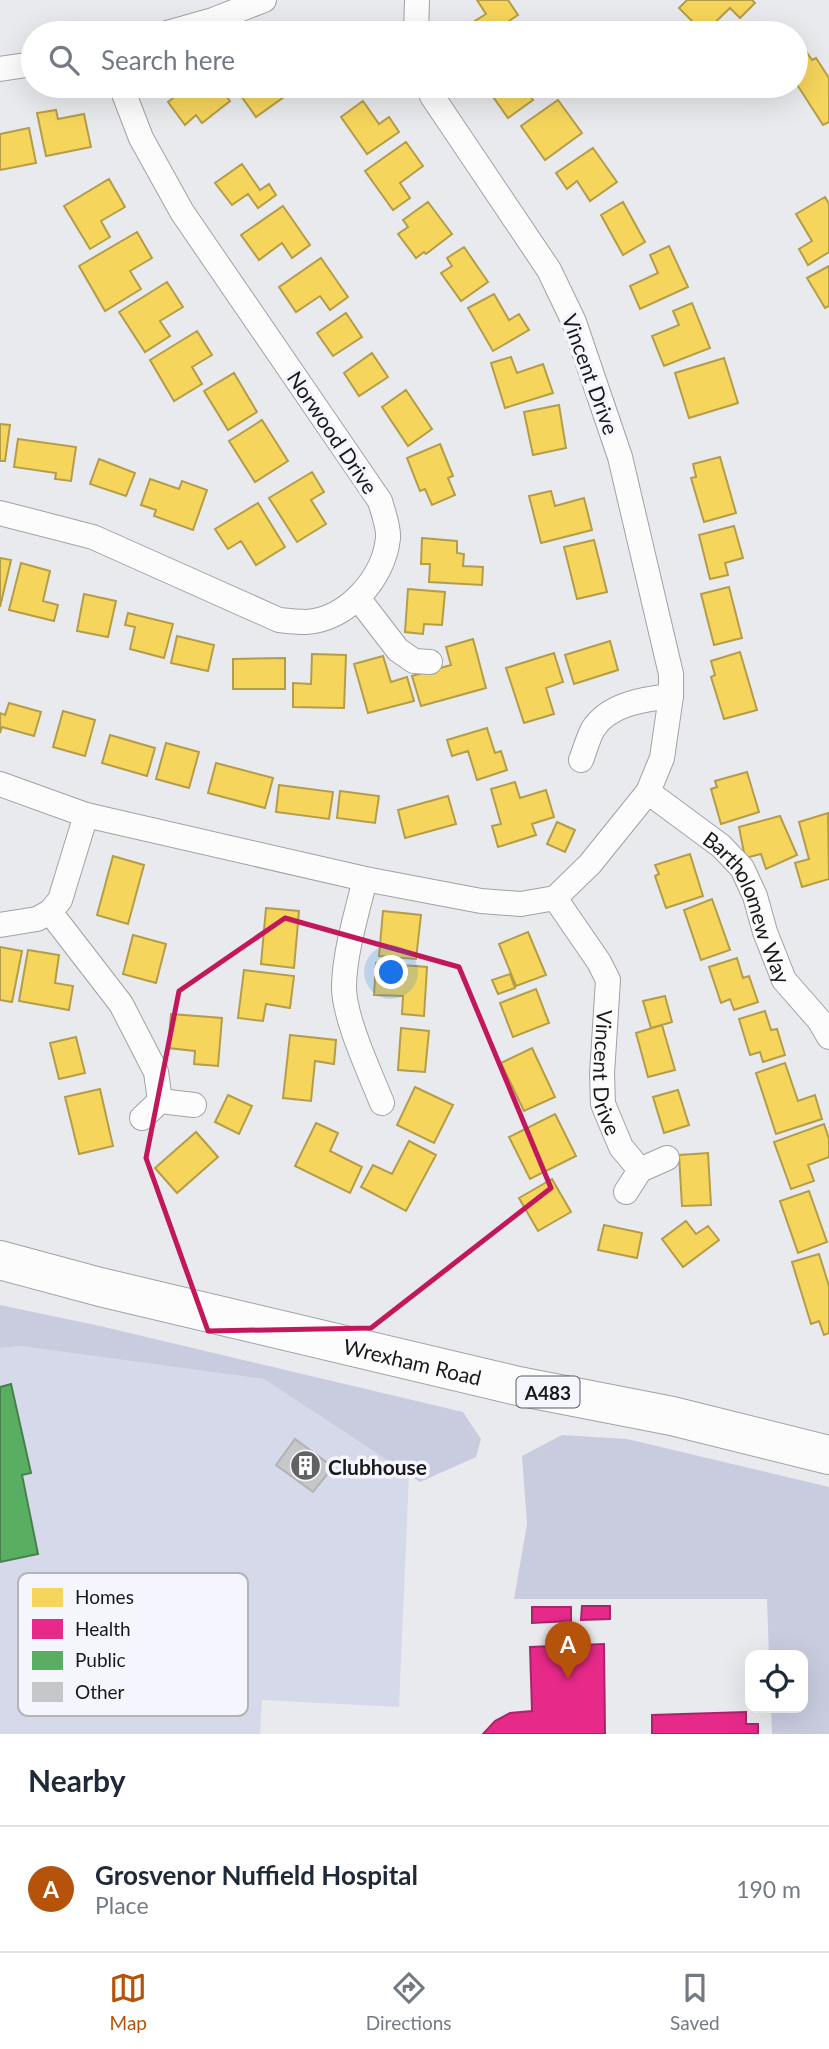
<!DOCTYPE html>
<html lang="en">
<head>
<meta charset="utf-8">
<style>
  body { margin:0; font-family:Lato,sans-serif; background:#f2f2f3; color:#1f2937 }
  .controls { position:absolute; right:21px; bottom:21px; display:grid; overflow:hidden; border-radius:14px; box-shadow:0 7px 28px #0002 }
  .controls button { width:63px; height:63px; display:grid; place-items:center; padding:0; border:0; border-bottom:2px solid #e0e1e3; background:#fff; color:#1f2937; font:35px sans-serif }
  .you { position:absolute; left:392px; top:973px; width:24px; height:24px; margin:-18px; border:5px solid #fff; border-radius:50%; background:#1a73e8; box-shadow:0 0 0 10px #1a73e833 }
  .badge { display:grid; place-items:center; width:46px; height:46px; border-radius:50%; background:#b45309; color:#fff; font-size:23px; font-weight:700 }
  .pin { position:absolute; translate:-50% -58px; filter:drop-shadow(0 2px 4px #0008) }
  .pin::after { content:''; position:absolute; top:37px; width:24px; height:21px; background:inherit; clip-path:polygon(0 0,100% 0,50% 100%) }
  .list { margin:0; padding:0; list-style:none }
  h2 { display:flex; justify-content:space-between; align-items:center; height:91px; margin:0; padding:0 28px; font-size:30px }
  h2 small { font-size:23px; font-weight:400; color:#747a83 }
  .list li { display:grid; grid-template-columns:46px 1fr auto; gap:21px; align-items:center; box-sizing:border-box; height:126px; padding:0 28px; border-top:2px solid #e0e1e3 }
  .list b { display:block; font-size:26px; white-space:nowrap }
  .list p { margin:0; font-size:23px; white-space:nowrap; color:#747a83 }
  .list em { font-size:23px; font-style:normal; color:#747a83 }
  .icon { flex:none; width:38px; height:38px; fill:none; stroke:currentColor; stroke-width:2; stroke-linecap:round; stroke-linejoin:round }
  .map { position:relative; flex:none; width:829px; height:1734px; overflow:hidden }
  .search { position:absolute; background:#fff; box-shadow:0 7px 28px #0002; left:21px; right:21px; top:21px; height:77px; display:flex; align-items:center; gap:18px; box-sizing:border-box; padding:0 24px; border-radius:38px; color:#747a83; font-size:26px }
  .sheet { height:217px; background:#fff }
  nav { display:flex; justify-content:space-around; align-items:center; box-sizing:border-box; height:98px; border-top:2px solid #e0e1e3; background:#fff; font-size:19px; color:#747a83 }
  nav a { display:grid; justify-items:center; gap:4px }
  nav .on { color:#b45309 }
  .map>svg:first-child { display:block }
  .green { fill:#d6d9ea }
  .forest { fill:#c9ccdf }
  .homes { fill:#f6d55c; stroke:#b49d49; stroke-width:2 }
  .health { fill:#e7298a; stroke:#a92469; stroke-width:2 }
  .public { fill:#5aae61; stroke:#46814c; stroke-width:2 }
  .building { fill:#c6c7c9; stroke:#b1b2b4; stroke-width:2 }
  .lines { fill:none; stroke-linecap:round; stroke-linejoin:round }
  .street-casing { stroke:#a2a2a5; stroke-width:26 }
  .highway-casing { stroke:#a2a2a5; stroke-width:40 }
  .street { stroke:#fcfcfc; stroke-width:24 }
  .highway { stroke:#fcfcfc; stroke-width:38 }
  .marked { fill:none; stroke:#c2185b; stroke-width:5; stroke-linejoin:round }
  .labels { text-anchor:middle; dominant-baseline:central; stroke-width:7; stroke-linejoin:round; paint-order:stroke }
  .shield { fill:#f5f6fd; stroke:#5b5b60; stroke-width:2 }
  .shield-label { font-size:19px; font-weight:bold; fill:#19191c }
  .street-label { font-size:21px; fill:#19191c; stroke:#f5f6fd }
  .poi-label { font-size:21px; font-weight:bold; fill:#19191c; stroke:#f5f6fd; text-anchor:start }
  .key { fill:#f5f6fd; stroke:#b3b4ba; stroke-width:2 }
  .key-label { font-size:19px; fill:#19191c }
</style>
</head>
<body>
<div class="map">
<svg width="829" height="1734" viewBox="0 0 829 1734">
  <rect width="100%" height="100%" fill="#e9eaed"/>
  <path class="green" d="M20,1346L264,1379L409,1475L399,1707L262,1700L260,1734H0V1348Z"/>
  <path class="forest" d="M0,1305L100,1326L463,1412L481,1439L476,1457L420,1482L264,1379L20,1346L0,1348Z
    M562,1435L627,1439L829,1487V1734H772L771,1708H803V1655H769L767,1599H514L527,1524L522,1456Z"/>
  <path class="homes" d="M477,0H508L518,15L491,33H476L470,24L486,14Z
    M687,0H752L755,3L740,18L730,8L704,33L679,8Z
    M799,41L812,60L816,58L829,78V122L823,125L796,83V43Z
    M189,86H218L230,101L202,123L196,115L185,125L168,102Z
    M234,86H292L295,89L256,117Z
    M496,86H523L533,100L508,118L489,91Z
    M558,100L582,133L545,160L521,126Z
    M363,101L379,124L389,117L399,132L367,154L341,117Z
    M56,110L58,119L84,114L91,147L46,156L37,113Z
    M29,128L36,163L0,170V134Z
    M406,142L423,166L400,183L410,198L393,210L365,171Z
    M593,148L617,182L590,201L577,181L567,189L556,173Z
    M242,164L260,190L269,184L276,195L258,208L248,194L232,205L215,183Z
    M109,179L125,207L101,221L110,237L90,249L64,206Z
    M825,197L829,204V252L808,265L799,249L812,241L796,214Z
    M428,202L452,234L426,254L424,252L416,258L398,234L408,227L403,220Z
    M623,202L645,242L623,255L601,215Z
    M283,206L310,245L292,258L282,243L259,260L241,235Z
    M137,232L152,258L130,271L141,289L105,311L79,266Z
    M669,246L688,287L640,309L630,286L658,273L650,255Z
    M464,247L488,282L461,301L441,273L452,266L447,258Z
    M321,258L348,297L330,310L320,296L296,312L279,287Z
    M829,266V306L825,308L807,278Z
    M167,282L183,307L160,321L170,336L145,352L119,312Z
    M494,294L509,320L519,314L529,330L493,351L468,308Z
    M692,303L710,348L664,366L652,336L679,325L673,311Z
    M346,313L362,337L333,356L317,333Z
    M197,331L212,355L192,367L202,384L174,401L150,360Z
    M372,353L388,377L359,396L344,373Z
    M511,357L517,373L543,364L553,393L505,408L491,363Z
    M724,358L738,403L689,418L675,373Z
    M234,373L257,412L228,430L204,391Z
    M406,390L432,429L408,446L382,407Z
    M559,405L566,448L533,455L524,412Z
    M262,420L288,461L255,482L229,441Z
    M0,424L10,425L5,461H0Z
    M18,439L76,447L71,481L55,479L56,473L14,467Z
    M440,444L453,476L448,478L455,495L432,505L425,489L420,491L407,458Z
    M720,457L736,513L704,522L691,478L696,477L693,464Z
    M99,459L135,473L126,496L90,484Z
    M312,472L324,492L311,500L326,524L297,542L269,498Z
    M150,479L179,489L182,481L207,490L193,530L154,516L156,510L141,505Z
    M551,491L555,506L584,498L592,530L541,543L529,496Z
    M258,503L285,547L256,565L241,541L228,549L215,529Z
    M734,526L743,558L725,563L728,575L710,579L699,535Z
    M422,538L457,541V553L464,554L463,566L483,567L482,585L429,582L430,564H421Z
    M594,540L607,592L577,599L564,547Z
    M0,558L11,560L0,607Z
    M21,563L50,571L43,601L58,605L54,621L9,610Z
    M729,587L742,638L714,645L701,594Z
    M408,589L445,592L442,625L424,624L423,634L405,632Z
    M84,594L116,601L108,637L77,631Z
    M128,613L173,624L164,658L130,649L135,627L125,625Z
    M177,636L214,645L208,671L171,663Z
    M473,639L486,688L421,706L412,676L451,665L446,647Z
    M610,641L618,670L574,684L565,655Z
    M740,652L757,710L724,719L711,677L715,675L711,661Z
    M554,653L563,682L546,688L554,714L524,723L506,668Z
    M312,654L346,655L344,708L293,707V683L311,684Z
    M383,656L391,682L407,677L414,701L368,713L354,664Z
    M285,658V689H233V659Z
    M9,703L41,712L34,736L2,727L0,733V713L5,715Z
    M63,711L95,720L85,756L53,747Z
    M487,728L495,753L501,751L507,770L477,780L468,751L452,756L447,740Z
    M110,735L155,748L147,776L102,763Z
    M166,743L199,752L189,788L156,779Z
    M216,763L273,778L265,808L208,793Z
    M747,772L759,812L721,824L711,789L717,787L715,781Z
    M515,782L520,798L546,790L554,817L532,824L536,835L498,847L492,826L501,824L491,789Z
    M279,785L333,792L329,819L276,812Z
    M340,791L379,796L375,823L337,818Z
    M448,796L456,824L405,838L398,810Z
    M828,813L829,879L802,887L795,863L809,859L799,822Z
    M780,816L797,855L766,869L761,854L745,858L739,827Z
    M557,822L575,830L565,852L547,844Z
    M690,854L703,896L666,908L655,876L659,874L655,865Z
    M113,856L144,865L128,924L97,915Z
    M712,899L730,950L701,960L684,910Z
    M266,908L299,911L294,968L261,964Z
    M383,911L421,915L416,959L379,956Z
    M528,932L546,975L516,986L499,944Z
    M133,935L166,944L156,983L123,974Z
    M0,947L22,951L12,1002L0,1000Z
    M28,950L59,955L55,983L73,986L69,1010L19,1001Z
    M737,958L743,978L749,976L758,1002L734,1010L730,999L721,1003L709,967Z
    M376,963L427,967L424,1016L402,1014L403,996L374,995Z
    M244,970L294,976L290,1008L266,1004L263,1021L238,1018Z
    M510,974L515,988L498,994L492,980Z
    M536,989L549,1023L513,1037L500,1003Z
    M665,996L672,1022L651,1028L643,1001Z
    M765,1011L771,1030L777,1029L785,1055L763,1062L760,1052L750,1055L739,1019Z
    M171,1014L222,1018L218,1066L194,1064L195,1051L168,1048Z
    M662,1025L675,1070L648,1077L636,1033Z
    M401,1028L429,1031L425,1072L398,1070Z
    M290,1035L336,1040L334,1064L315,1061L311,1101L283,1098Z
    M76,1037L85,1073L59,1079L50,1043Z
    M532,1048L555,1097L524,1111L501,1063Z
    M785,1063L798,1101L815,1095L822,1119L776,1134L756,1073Z
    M415,1087L453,1105L434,1143L397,1125Z
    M100,1089L113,1146L79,1154L65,1097Z
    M678,1090L689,1125L664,1133L653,1097Z
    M228,1095L252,1106L239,1134L215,1122Z
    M555,1114L576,1156L530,1179L509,1137Z
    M316,1123L338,1133L330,1151L362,1167L350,1193L295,1166Z
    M824,1124L829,1139V1157L808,1165L814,1181L791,1189L774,1142Z
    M196,1132L218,1157L177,1193L155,1168Z
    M409,1141L436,1155L406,1211L361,1187L373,1165L392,1174Z
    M708,1153L711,1205L682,1206L679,1155Z
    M552,1179L571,1212L538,1231L519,1198Z
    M809,1191L827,1242L798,1253L780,1201Z
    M686,1221L696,1234L708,1226L719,1240L683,1267L662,1239Z
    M604,1225L642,1233L637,1258L598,1250Z
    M819,1254L829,1286V1333L824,1335L819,1321L811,1324L792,1262Z"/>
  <path class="health" d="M582,1606H610V1619L581,1620Z
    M532,1607H571V1621L532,1623Z
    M604,1644L605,1734H483L495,1721L510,1713L532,1711L530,1647Z
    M746,1712V1724H758V1734H652V1715Z"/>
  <path class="public" d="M11,1384L31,1473L22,1475L38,1554L0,1562V1387Z"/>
  <path class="building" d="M295,1439L333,1467L313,1492L276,1465Z"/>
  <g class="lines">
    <defs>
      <g id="street">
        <path d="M167,33L213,20L264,0"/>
        <path d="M416,33L417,0"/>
        <path d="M0,69L33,64"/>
        <path d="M0,513L93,537L279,620C288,621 297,622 306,622C347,620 384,578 388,538C389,527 383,512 380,501L182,212L141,138L121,86"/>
        <path d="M358,598L398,650L414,661L430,662"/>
        <path d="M581,760C585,750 588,738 593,729C609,704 644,699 671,696"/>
        <path d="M0,784L86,815L365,879L481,901L521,904L555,898L590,864L648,792L662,758L671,696V674L620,457L574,322L549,270L432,96L428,86"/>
        <path id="s1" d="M648,792L721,846L742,868L755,896L765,932L784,980L819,1020L829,1037"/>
        <path d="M86,815L60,900L50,912L121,1004L156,1072L160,1101"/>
        <path d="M365,879C357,913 345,950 344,985C343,1016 370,1073 382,1103"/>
        <path id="s2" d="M555,898L599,962L608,980L602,1074L603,1104L621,1147L640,1170"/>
        <path d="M0,925L37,919L50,912"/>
        <path d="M142,1118L160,1101L194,1105"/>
        <path d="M626,1192L640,1170L667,1158"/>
      </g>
      <g id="highway">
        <path id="s3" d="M0,1260L100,1287L518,1386L672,1416L829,1455"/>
      </g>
    </defs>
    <use href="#street" class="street-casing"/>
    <use href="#highway" class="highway-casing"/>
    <use href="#street" class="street"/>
    <use href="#highway" class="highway"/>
  </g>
  <path class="marked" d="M285,918L459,967L551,1188L371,1328L208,1331L146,1158L179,991Z"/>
  <defs>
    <symbol id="building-disc" viewBox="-11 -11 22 22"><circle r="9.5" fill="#626265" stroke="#f5f6fd"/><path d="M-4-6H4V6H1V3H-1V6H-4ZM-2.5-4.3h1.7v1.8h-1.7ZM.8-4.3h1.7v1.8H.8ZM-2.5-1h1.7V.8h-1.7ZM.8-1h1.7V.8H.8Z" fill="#fff"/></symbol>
  </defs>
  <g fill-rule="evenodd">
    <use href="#building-disc" x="288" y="1448" width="35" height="35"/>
  </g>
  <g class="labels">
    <rect class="shield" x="516.5" y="1376.5" width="63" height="31" rx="5"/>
    <g class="shield-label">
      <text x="548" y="1392">A483</text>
    </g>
    <g class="street-label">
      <text transform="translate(591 374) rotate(70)">Vincent Drive</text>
      <text transform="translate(333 432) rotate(56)">Norwood Drive</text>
      <text stroke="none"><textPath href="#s1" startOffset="158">Bartholomew Way</textPath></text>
      <text stroke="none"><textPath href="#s2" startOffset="191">Vincent Drive</textPath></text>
      <text stroke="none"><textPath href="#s3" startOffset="425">Wrexham Road</textPath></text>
    </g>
    <g class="poi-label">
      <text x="328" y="1466">Clubhouse</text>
    </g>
  </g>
  <rect x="18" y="1573" width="230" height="143" rx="10" class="key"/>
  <rect x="32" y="1588" width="31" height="19" fill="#f6d55c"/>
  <rect x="32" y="1619" width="31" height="20" fill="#e7298a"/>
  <rect x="32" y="1651" width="31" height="19" fill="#5aae61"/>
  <rect x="32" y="1682" width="31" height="20" fill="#c6c7c9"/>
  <g class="key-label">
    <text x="75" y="1604">Homes</text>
    <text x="75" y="1636">Health</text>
    <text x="75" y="1667">Public</text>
    <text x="75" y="1699">Other</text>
  </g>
</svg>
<div class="controls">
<button><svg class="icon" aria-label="locate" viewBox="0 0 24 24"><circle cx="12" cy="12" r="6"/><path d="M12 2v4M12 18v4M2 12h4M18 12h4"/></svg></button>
</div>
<div class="you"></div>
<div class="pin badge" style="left:568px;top:1679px">A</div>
<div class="search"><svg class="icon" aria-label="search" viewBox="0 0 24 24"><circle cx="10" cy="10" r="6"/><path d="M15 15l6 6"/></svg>Search here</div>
</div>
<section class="sheet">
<h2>Nearby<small></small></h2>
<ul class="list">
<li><span class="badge">A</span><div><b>Grosvenor Nuffield Hospital</b><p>Place</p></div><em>190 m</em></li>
</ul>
</section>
<nav>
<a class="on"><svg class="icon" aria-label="map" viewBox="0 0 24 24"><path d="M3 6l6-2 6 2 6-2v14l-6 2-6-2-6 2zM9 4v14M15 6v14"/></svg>Map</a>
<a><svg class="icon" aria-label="directions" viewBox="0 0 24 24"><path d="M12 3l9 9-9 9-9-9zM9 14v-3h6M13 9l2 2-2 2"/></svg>Directions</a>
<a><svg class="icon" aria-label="saved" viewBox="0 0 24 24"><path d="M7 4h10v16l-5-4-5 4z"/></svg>Saved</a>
</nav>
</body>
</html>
